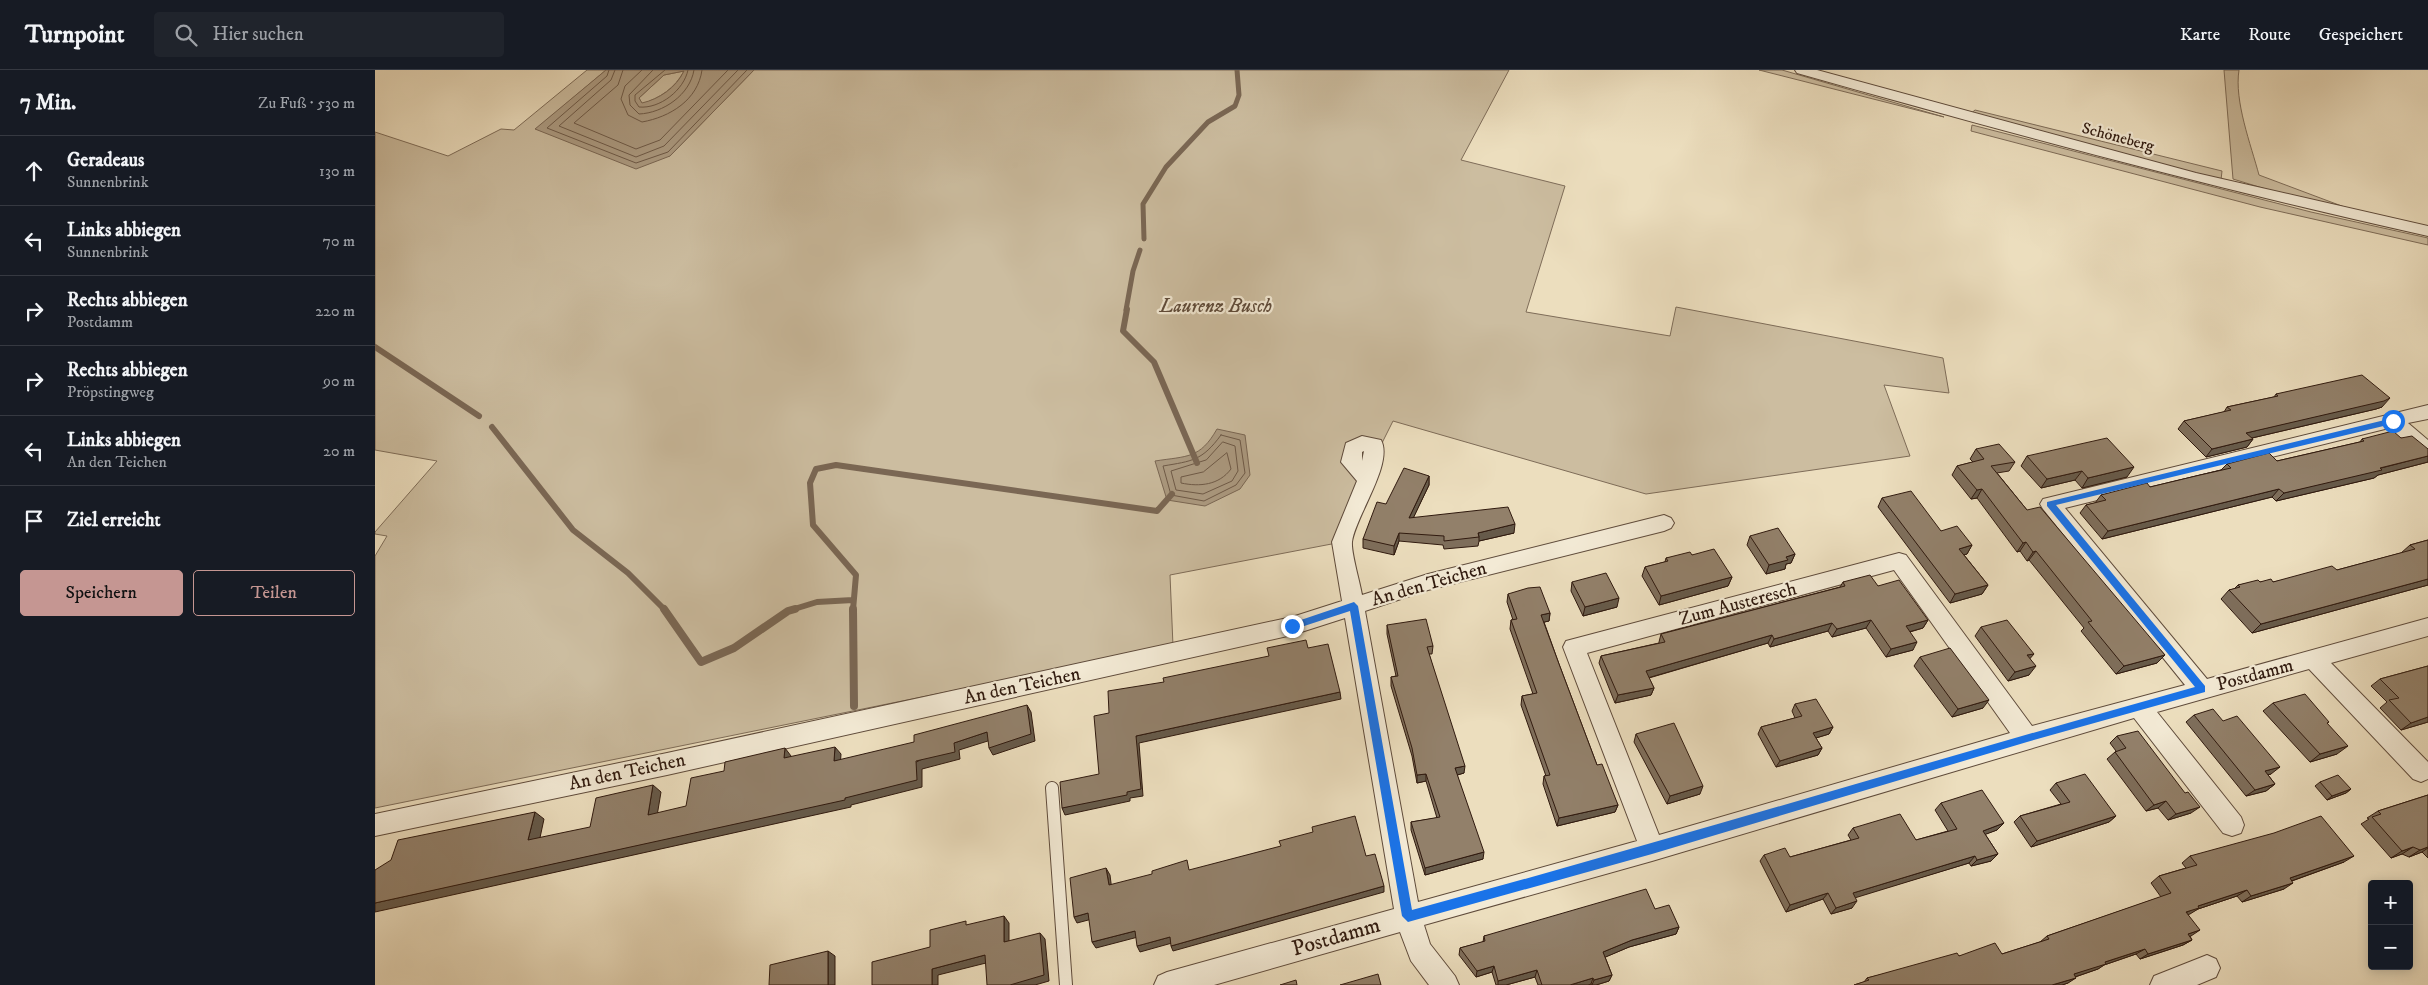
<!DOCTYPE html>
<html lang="de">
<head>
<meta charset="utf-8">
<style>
  body { margin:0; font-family:"IM FELL DW Pica",serif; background:#20242c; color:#f1f3f6 }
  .controls { position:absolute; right:15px; bottom:15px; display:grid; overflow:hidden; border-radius:5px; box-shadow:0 2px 12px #0003 }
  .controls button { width:45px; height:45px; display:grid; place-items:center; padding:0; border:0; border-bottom:1px solid #363941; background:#171b24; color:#f1f3f6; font:25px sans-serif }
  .stop { position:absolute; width:15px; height:15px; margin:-11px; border:4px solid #1a73e8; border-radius:50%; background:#fff }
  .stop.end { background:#1a73e8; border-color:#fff; box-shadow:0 1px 5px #0008 }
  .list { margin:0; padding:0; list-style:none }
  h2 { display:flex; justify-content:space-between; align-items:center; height:65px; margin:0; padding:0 20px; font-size:21px }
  h2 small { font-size:16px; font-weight:400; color:#9ea1a6 }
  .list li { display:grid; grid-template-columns:32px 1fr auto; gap:15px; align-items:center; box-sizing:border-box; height:70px; padding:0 20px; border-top:1px solid #363941 }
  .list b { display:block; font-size:19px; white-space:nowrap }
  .list p { margin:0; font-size:16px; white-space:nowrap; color:#9ea1a6 }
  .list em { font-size:16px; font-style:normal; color:#9ea1a6 }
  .actions { display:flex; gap:10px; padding:15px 20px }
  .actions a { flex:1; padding:11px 0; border:1px solid #c59692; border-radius:5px; text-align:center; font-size:18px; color:#c59692 }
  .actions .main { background:#c59692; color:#111 }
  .icon { flex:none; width:28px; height:28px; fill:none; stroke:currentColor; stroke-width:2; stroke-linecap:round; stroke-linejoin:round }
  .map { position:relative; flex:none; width:2053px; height:915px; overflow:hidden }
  header { display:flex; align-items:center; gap:30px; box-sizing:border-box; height:70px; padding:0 25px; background:#171b24; border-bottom:1px solid #363941 }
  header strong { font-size:24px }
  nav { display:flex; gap:28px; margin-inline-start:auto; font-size:18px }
  .search { width:350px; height:45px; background:#20242c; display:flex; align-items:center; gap:12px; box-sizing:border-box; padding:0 18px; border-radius:5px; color:#9ea1a6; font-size:19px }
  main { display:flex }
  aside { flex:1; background:#171b24 }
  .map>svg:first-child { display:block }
  .green { fill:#ccbda0; stroke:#7e6c58 }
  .water { fill:#ac9b82; stroke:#7a6754; fill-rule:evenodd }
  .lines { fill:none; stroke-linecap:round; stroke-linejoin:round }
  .shore { stroke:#6e5a48; stroke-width:1 }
  .stream-far2 { stroke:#7a6754; stroke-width:5 }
  .stream-far1 { stroke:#7a6754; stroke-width:6 }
  .stream { stroke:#7a6754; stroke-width:8 }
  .lane-casing { stroke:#5f4b3b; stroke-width:14 }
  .street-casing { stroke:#5f4b3b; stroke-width:2 }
  .lane { stroke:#f3ead5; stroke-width:12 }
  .street { fill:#f3ead5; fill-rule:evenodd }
  .wall { fill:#7e6e5b; stroke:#301a0f }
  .shaded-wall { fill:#665a4a; stroke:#301a0f }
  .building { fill:#92806a; stroke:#301a0f }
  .route { fill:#1a73e8 }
  .labels { text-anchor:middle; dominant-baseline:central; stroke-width:4.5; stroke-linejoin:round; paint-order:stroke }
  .far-street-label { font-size:16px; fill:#301a0f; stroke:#f3ead5 }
  .park-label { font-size:19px; font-style:italic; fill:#5f4b3a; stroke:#f3ead5 }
  .street-label { font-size:19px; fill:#301a0f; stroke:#f3ead5 }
  .near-street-label { font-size:22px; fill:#301a0f; stroke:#f3ead5 }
</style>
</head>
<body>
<header>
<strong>Turnpoint</strong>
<div class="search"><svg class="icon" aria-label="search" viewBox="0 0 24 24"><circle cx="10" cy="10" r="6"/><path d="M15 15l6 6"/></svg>Hier suchen</div>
<nav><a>Karte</a><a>Route</a><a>Gespeichert</a></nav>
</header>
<main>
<aside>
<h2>7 Min.<small>Zu Fuß · 530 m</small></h2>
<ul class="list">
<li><svg class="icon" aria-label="ahead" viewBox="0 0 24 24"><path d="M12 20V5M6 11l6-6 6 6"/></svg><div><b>Geradeaus</b><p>Sunnenbrink</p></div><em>130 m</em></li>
<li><svg class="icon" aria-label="left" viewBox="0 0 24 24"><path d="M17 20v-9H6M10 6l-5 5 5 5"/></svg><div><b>Links abbiegen</b><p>Sunnenbrink</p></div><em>70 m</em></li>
<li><svg class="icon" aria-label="right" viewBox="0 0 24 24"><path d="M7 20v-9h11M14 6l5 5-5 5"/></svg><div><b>Rechts abbiegen</b><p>Postdamm</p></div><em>220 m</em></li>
<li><svg class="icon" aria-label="right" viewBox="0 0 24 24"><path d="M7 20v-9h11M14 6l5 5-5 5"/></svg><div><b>Rechts abbiegen</b><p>Pröpstingweg</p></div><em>90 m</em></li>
<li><svg class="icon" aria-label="left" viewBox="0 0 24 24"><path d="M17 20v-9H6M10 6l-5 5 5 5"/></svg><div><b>Links abbiegen</b><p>An den Teichen</p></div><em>20 m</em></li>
<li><svg class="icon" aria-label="arrive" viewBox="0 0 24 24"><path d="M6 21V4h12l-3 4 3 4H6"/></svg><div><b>Ziel erreicht</b></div></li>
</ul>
<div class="actions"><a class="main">Speichern</a><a>Teilen</a></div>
</aside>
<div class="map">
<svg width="2053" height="915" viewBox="0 0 2053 915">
  <rect width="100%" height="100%" fill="#ecdebe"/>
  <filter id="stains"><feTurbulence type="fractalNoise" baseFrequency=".004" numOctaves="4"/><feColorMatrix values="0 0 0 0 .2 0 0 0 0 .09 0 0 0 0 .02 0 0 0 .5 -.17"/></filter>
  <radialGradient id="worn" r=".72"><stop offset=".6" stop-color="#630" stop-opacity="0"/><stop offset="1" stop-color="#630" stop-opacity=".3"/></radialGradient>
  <path class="green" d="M212,0H231L161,59L295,86L379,0H1134L1086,90L1190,116L1151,242L1295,266L1301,237L1568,288L1574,323L1509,315L1535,386L1271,424L1018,351L1003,381L967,472L795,505L798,576L0,738V486L12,466L0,464V462L62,391L0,380V62L73,86L126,59L139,60Z
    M1384,0H1407L1569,47Z
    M1849,0H1864C1859,31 1876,75 1884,105L1972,138L1933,132L1858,109Z
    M309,1C300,18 285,28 267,34L264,28L289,5Z
    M1600,40L1847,101L1846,110L1594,45Z
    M1597,55L1936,142L2053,168V175L1885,137L1596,61Z"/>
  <path class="water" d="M231,0H379L295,86L261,99L160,59ZM309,1C301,18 284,29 267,33L264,28L289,5Z
    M842,359L870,365L875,405L865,419L830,436L792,430L780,391C812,386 825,389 842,359Z"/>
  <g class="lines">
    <path class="shore" d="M234,0L232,6L172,58L261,93L293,82L372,0
      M240,0L236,10L184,56L261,87L289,76L363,0
      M248,0L243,15L199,53L261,79L285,70L353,0
      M267,0L250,16L246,29L253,45L267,52C295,47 323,30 327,0
      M278,0L254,25L255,35L264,44C288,43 315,25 319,0
      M290,0L260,25V31L264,37C285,39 309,20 313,0
      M846,365L865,370L870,403L861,415L829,431L796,425L788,396C817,391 827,391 846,365Z
      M848,372L860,376L863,401L857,411L828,424L801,420L796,401L831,390Z
      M852,383L856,399C844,415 825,417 806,413V407L828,402Z"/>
    <path class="stream-far2" d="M769,169L768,134L791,97L833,52L860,36L864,25L862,0
      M751,240L758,201L765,180"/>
    <path class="stream-far1" d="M752,239L748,261L779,292L822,393
      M0,277L104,346
      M117,357L198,460L253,503L290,540
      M416,540L442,532L478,530
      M478,540L481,505L438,455L435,413L441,399L461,395L782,441L797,424"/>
    <path class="stream" d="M289,539L326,592L359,578L413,541L420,539
      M478,539L479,636"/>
    <defs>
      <path id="lane" d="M677,718L691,915"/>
      <path id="street" d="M1420,0H1442L1821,103L2053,156V166C1841,119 1631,62 1422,3Z
        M2053,335V349L2033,353L2053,370V388L2046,386L2014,358L1690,438L1832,609L2053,548V566L1956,593L2053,692V709L2046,712L2038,709L1934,599L1782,642L1866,747L1869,755L1866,763L1857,766L1848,763L1759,648L1277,791L1049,855L1055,874L1080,906L1084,915H1054L1036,891L1025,862L839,915H779L783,906L792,902L1019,839L970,548L917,565L292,705L0,766V744L292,683L917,547L967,531L957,472L982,411L966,392L971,373L987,366L1006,370C1019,394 980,447 977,472C976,483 985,512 987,525L1053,504L1289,445L1296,448L1299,453L1296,458L1289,461L1053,520L990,541L1043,832L1262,771L1188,577L1191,571L1524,483L1531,485L1657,656L1810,615L1668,439L1665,434L1668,429ZM989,381L987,391V382ZM1519,500L1635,663L1284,765L1212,583Z
        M1832,885L1841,889L1845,898L1841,907L1822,915H1775L1779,906Z"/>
    </defs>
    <use href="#lane" class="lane-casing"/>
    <use href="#street" class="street-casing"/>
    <use href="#lane" class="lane"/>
    <use href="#street" class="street"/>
  </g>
  <path class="wall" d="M1901,324L2007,337L2001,339L1877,368L1878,369L1872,377L1831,387L1803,359L1809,351L1849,342L1852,337L1899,327Z
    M2026,368L2053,379V392L2003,405L1999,408L1901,431L1897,427L1727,469L1705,443L1711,435L1720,433L1726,425L1775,417L1846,400L1852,394L1902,391L1985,372L1987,369Z
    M1601,379L1640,392L1634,401L1622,403L1652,440L1790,585L1782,593L1741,604L1706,561L1709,558L1654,490L1652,491L1645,481L1642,482L1602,428L1596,429L1577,405L1582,396L1598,392L1595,389Z
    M1652,386L1752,407L1707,418L1700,410L1666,418L1646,396Z
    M1054,406V415L1038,448L1139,463L1104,471L1103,476L1069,479L1068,475L1024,471L1019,485L988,478V469L1011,434Z
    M1507,428L1566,461L1597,475L1592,484L1589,485L1613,515L1607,524L1575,533L1503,437Z
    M1375,466L1420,484L1416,493L1411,494L1410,499L1391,504L1372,475Z
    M2053,470V515L1877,563L1846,529L1854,520L1859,519L1863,515L1885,512H1898L1962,500L2026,483L2035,475Z
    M1317,485L1357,507L1353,516L1284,535L1267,506L1270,497L1290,492L1291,488Z
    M1197,512L1242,537L1208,546L1196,521Z
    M1468,512L1503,516L1553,550L1548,558L1535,562L1538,580L1511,587L1491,558L1457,567L1453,561L1395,577L1393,573L1274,608L1279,618L1276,625L1240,633L1224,593L1226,586L1284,573V572L1286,564L1465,517Z
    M1133,524L1175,543L1174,551L1169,552L1184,594L1222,695L1243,735L1240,742L1182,756L1168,714L1169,706H1171L1146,635L1147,626L1158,624L1135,559L1136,550H1138L1132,532Z
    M1012,555L1058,576L1057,584H1054L1089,703L1082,705L1108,789L1050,805L1036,760V752L1062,748L1051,711L1042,713L1037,686L1016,616V607L1021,606L1012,564Z
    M1606,557L1655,589L1654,605L1633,611L1600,566Z
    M1545,587L1608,638L1577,647L1539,596Z
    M2053,596V652L2026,660L2005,638L2012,632L1996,616L2005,609Z
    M1898,633L1954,652L1952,653L1962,684L1935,692L1888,641Z
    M1420,634L1458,657L1454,664L1441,668L1447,678L1443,685L1401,697L1383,664L1386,657L1420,648L1417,641Z
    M1819,645L1896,704L1893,705L1900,714L1891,721L1871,726L1811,652Z
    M1261,664L1325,724L1292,734L1259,672Z
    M1742,666L1816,743L1793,750L1783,738L1771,741L1732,689L1740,682L1741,681L1735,673Z
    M1945,712L1976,719L1971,723L1952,730L1940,716Z
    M1681,713L1741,746L1734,752L1656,777L1639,752L1645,746L1686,734L1675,720Z
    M2053,725V788L2047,782L2034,787L2027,784L2016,788L1986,754L1994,749L1992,748L2003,741Z
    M1566,733L1629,753L1622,760L1610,764L1623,784L1616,791L1596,796L1594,793L1480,827L1477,838L1456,844L1448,829L1411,842L1385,791L1389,785L1415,787L1476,770L1473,765L1478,758L1541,770L1573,761L1560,740Z
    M1815,786L1969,792L1917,811L1909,819L1867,832L1862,826L1823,839L1813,844L1815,866L1817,870L1808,875L1765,889L1761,884L1729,895L1723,899L1700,907L1693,913L1687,915H1479L1489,912L1492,908L1584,886L1627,884L1665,872L1672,866L1786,827L1776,813L1784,806L1811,798L1807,793Z
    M1280,839L1304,857L1301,864L1254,877L1230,887L1237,905L1234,911L1221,915H1216V914L1213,915H1163L1160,907L1131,915H1121L1117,902L1101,907L1084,885L1085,878L1108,872L1109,866Z"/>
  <path class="shaded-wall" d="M2015,328L2007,337L2001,339L1864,371L1871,363Z
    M1878,369L1872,377L1831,387L1837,379Z
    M2053,386V392L2003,405L1999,408L1901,431L1909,423Z
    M1759,397L1752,407L1707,418L1713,408Z
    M1707,401L1700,410L1666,418L1672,409Z
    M1054,406V415L1034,457V448Z
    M1607,419L1602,428L1596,429L1602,420Z
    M1904,419L1897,427L1727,469L1733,461Z
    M1140,454L1139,463L1104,471V467L1103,463Z
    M1024,463V471L1019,485V476Z
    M1651,472L1645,481L1642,482L1648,473Z
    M1597,475L1592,484L1578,488L1584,479Z
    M1661,481L1654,490L1652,491L1658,482Z
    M1420,484L1416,493L1411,494L1410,499L1391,504L1394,495L1411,487Z
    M1357,507L1353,516L1284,535L1286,526Z
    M2053,509V515L1877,563L1886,554Z
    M1613,515L1607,524L1575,533L1580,524Z
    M1244,528L1242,537L1208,546L1210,537Z
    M1175,543L1174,551L1165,553L1166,545Z
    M1496,550L1491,558L1457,567L1462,559Z
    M1553,550L1548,558L1526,564L1531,556Z
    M1457,553L1453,561L1395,577L1399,569Z
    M1397,565L1393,573L1269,609L1271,601Z
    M1542,572L1538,580L1511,587L1516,579Z
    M1659,584L1652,592V585Z
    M1790,585L1782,593L1741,604L1749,596Z
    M1661,596L1654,605L1633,611L1640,602Z
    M1279,618L1276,625L1240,633L1243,625Z
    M965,622L966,629L764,673L768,726L755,728V731L690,745L687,738L752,722L761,666Z
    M1614,630L1608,638L1577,647L1583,639Z
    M652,635L656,642L660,671L618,685L614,678Z
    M2053,647V652L2026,660L2036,653Z
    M1458,657L1454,664L1434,670L1438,663Z
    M612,662L616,670L584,680L585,689L547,699V717L476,735V737L0,842V833L470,728L579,673Z
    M1973,676L1962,684L1935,692L1945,684Z
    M460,677L466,684L465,699L459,691Z
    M410,678L416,686L415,695L409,688Z
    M1447,678L1443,685L1401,697L1405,691Z
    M1090,696L1089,703L1079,706L1080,698Z
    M1905,697L1896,704L1881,708L1890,701Z
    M1051,704V711L1042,713V705Z
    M1900,714L1891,721L1871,726L1880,720Z
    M278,715L286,722L281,752L273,745Z
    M1328,716L1325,724L1292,734L1295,726Z
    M1976,719L1971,723L1952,730L1957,726Z
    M1791,731L1783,738L1771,741L1779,735Z
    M1243,735L1240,742L1182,756L1184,748Z
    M1825,737L1816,743L1793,750L1801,744Z
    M160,742L169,749L163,777L153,770Z
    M1741,746L1734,752L1656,777L1662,771Z
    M1629,753L1622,760L1601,768L1608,761Z
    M2038,777L2027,784L2016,788L2027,781Z
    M2053,777V778L2047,782L2034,787L2045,780Z
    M1109,782L1108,789L1050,805V798Z
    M1623,784L1616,791L1596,796L1602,790Z
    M1600,786L1594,793L1473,830L1478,823Z
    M1979,786L1969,792L1905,815L1915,808Z
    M731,798L735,805L737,821L734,815Z
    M1918,813L1909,819L1867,832L1876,826Z
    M1009,816V822L798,881L796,876Z
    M1872,820L1862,826L1823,839L1815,844L1802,848L1823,836Z
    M1453,823L1448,829L1411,842L1415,835Z
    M1482,831L1477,838L1456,844L1461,838Z
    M713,843L717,849L702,853L699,847Z
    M629,846L634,853V879L629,872Z
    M1304,857L1301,864L1254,877L1226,889L1228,882L1257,870Z
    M1825,860L1816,866L1804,870L1813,864Z
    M760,861L763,867L721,878L717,872Z
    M665,863L670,869L674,911L660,915H635Z
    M795,867L797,873L765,882L762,876Z
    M1817,870L1808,875L1765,889L1773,884Z
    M1770,879L1761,884L1729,895L1723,899L1691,910L1699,904L1730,892Z
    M453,881L460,886V915H453Z
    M610,885L615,892L563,905V915H557V899Z
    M1119,896L1117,902L1101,907L1102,901Z
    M1162,900L1160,907L1131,915H1123V911Z
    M1237,905L1234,911L1221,915H1217L1219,910Z
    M1218,908L1216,914L1213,915H1195Z
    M1701,908L1693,913L1687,915H1677Z"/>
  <path class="building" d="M1987,305L2015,328L2009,331L1871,363L1878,369L1837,379L1809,351L1856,340L1852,337L1903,326L1901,324Z
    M2018,361L2026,368L2037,366L2053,379V386L2005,398L2007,400L1909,423L1904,419L1733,461L1711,435L1731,430L1726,425L1772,413L1775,417L1825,405L1856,398L1852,394L1894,383L1902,391L1989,371L1987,369Z
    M1732,368L1759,397L1713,408L1707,401L1672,409L1652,386Z
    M1624,374L1640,392L1616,396L1652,440L1665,437L1790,585L1749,596L1713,552L1717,551L1661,481L1658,482L1651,472L1648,473L1607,419L1602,420L1582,396L1609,389L1601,379Z
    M1029,398L1054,406L1034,448L1133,437L1140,454L1103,463L1104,467L1069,471V466L1024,463L1019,476L988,469L1002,432L1011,434Z
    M1536,421L1566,461L1582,456L1597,475L1584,479L1613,515L1580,524L1507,428Z
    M1403,458L1420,484L1411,487L1413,490L1394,495L1375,466Z
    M2053,470V509L1886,554L1854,520L1865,517L1863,515L1883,510L1885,512L1896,509L1898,512L1957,496L1962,500L2040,479L2035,475Z
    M1339,479L1357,507L1286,526L1270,497L1293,491L1291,488L1315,482L1317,485Z
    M1231,503L1244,528L1210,537L1197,512Z
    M1495,505L1503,516L1524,510L1553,550L1531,556L1542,572L1516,579L1496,550L1462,559L1457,553L1399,569L1397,565L1271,601L1279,618L1243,625L1226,586L1290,572L1286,564L1470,516L1468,512Z
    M1165,517L1175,543L1166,545L1184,594L1222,695L1227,694L1243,735L1184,748L1169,706L1175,705L1147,626L1162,623L1136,550L1142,549L1133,524L1153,518Z
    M1051,549L1058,576L1052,577L1090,696L1080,698L1109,782L1050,798L1036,752L1065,747L1051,704L1042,705L1037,678L1016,607L1023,606L1012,555Z
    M1632,550L1659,584L1652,585L1661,596L1640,602L1606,557Z
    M931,570L933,578L953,574L965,622L761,666L766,719L752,722V725L687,738L685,712L724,704L719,646L734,643L733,621L789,612L788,608L894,586L892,578Z
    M1575,578L1614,630L1583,639L1545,587Z
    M2053,596V647L2036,653L2014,630L2024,628L2005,609Z
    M1930,624L1954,652L1952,653L1973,676L1945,684L1898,633Z
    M1441,629L1458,657L1438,663L1447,678L1405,691L1386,657L1427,646L1420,634Z
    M652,635L656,664L614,678L612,662L579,673L580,682L541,691L542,710L470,728V730L0,833V800L16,790L23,770L160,742L153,770L186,763L215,757L221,728L278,715L273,745L311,736L316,708L349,701L350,692L410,678L409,688L460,677L459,691L539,672V665Z
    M1838,639L1848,651L1862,646L1905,697L1890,701L1900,714L1880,720L1819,645Z
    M1299,653L1328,716L1295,726L1261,664Z
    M1763,661L1810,723L1813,722L1825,737L1801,744L1791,731L1779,735L1740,682L1751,678L1742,666Z
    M1710,704L1741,746L1662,771L1645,746L1695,732L1681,713Z
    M1963,705L1976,719L1957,726L1945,712Z
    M1607,720L1629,753L1608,761L1623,784L1602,790L1600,786L1478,823L1482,831L1461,838L1453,823L1415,835L1389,785L1410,778L1415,787L1484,768L1478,758L1525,744L1541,770L1582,759L1566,733Z
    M2053,725V777L2045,780L2038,777L2027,781L1997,747L2006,744L2003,741Z
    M980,746L991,786L1000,784L1009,816L796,876L795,867L762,876L760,861L717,872L713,843L699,847L695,808L731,798L734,815L777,804V801L812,790L814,800L906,776L904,771L938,762L937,757Z
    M1946,746L1979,786L1915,808L1918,813L1876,826L1872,820L1823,836L1824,838L1811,842L1825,860L1813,864L1817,870L1773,884L1770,879L1730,892L1731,894L1699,904L1701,908L1677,915H1479L1494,910L1492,908L1582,883L1584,886L1620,873L1627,884L1674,869L1672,866L1796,823L1784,806L1822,795L1815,786L1899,763Z
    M1271,819L1280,839L1294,835L1304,857L1257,870L1228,882L1237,905L1219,910L1218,908L1195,915H1167L1162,900L1123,911L1119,896L1102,901L1085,878L1110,871L1109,866Z
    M629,846V872L665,863L669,905L635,915H612L610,885L557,899V915H497V892L555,877V860L591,851V855Z
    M453,881V915H394L395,895Z
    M1003,904L1006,915H965Z
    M921,910L922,915H905Z"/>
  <path class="route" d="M2018,348L2021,349V353L1681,435L1830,616V622L1652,672L1277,784L1033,852L1027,846L975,541L917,560L913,556L914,554L979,532L983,536L1037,840C1299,769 1558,690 1820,617L1672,436V432Z"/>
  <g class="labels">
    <g class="far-street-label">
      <text transform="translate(1743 67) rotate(15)">Schöneberg</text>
    </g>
    <g class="park-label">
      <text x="841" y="236">Laurenz Busch</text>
    </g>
    <g class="street-label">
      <text transform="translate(1054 514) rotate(-16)">An den Teichen</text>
      <text transform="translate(1363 534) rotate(-15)">Zum Austeresch</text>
      <text transform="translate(1880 605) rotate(-15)">Postdamm</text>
      <text transform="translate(647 616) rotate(-12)">An den Teichen</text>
      <text transform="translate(252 702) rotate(-12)">An den Teichen</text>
    </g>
    <g class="near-street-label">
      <text transform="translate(961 867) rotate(-16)">Postdamm</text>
    </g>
  </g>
  <rect width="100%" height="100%" filter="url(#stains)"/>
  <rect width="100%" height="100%" fill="url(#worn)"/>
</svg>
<div class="controls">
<button>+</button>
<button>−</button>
</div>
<div class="stop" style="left:2018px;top:351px"></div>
<div class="stop end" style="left:917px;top:556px"></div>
</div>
</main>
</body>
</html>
